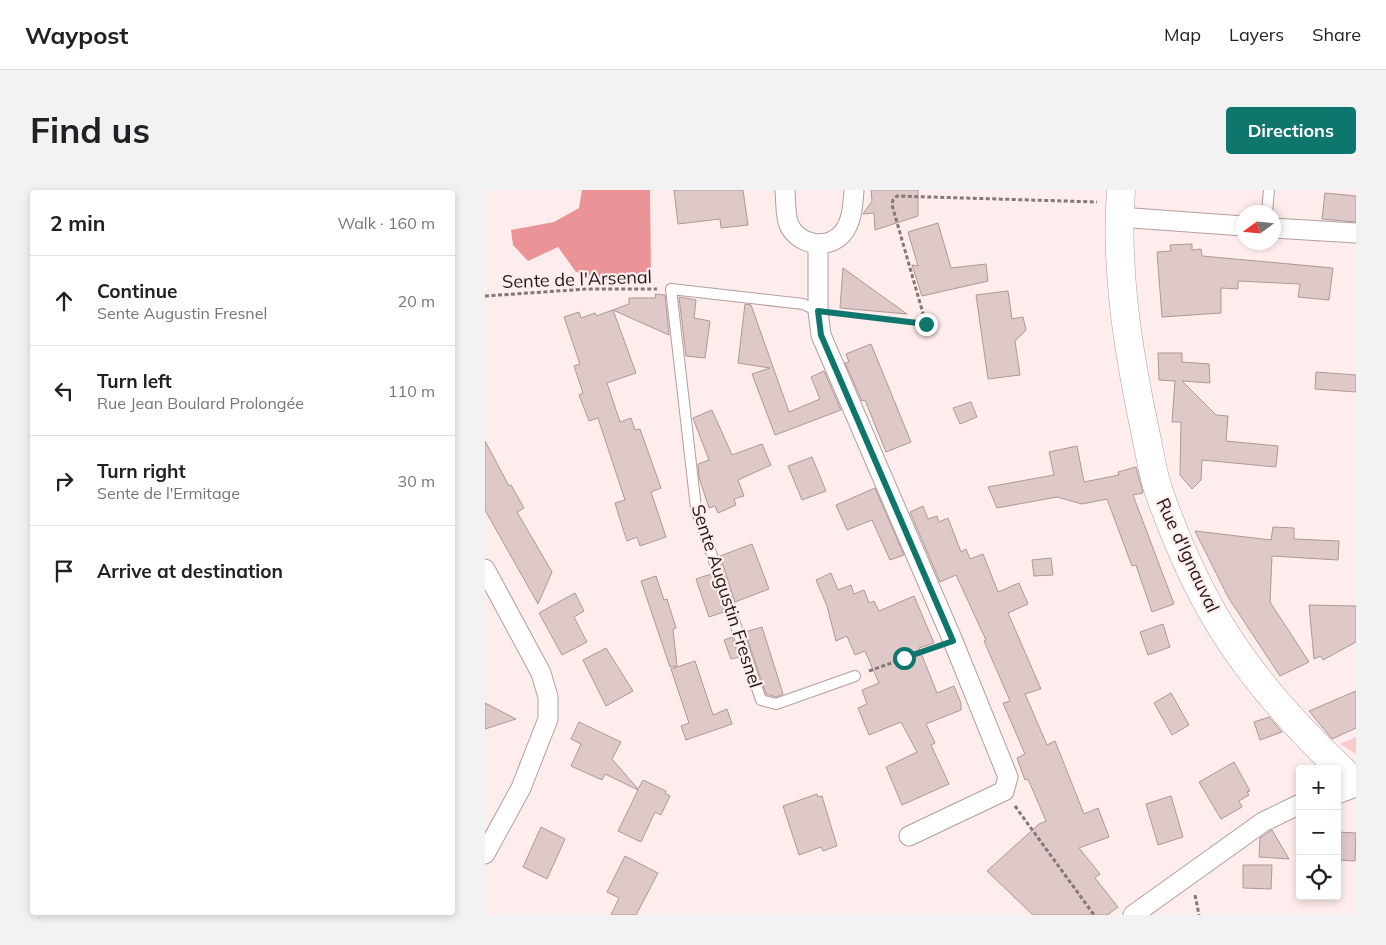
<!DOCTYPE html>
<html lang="en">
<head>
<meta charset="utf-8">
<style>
  body { margin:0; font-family:Mulish,sans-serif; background:#f2f2f2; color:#202124 }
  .controls { position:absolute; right:15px; bottom:15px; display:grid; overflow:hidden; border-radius:5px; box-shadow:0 2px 8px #0003 }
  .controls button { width:45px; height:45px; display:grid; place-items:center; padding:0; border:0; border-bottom:1px solid #e0e0e0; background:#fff; color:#202124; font:25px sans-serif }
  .compass { position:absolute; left:751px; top:15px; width:45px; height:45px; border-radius:50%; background:#fff; box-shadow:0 2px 8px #0003; rotate:255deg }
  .stop { position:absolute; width:15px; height:15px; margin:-11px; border:4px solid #0f766e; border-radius:50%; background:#fff }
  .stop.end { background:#0f766e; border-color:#fff; box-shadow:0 1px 5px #0008 }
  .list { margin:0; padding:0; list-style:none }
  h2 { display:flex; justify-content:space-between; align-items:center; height:65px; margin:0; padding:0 20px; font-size:21px }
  h2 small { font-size:16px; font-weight:400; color:#757577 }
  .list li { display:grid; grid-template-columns:32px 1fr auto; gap:15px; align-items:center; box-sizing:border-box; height:90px; padding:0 20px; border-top:1px solid #e0e0e0 }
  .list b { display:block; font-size:19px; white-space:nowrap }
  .list p { margin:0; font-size:16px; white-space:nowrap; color:#757577 }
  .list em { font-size:16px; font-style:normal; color:#757577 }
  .icon { flex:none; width:28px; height:28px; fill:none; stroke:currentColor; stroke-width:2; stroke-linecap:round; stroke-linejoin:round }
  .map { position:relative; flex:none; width:871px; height:725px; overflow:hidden; border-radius:5px }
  header { display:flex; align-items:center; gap:30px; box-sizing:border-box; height:70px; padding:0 25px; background:#fff; border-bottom:1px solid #e0e0e0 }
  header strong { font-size:24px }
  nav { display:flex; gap:28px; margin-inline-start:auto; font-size:18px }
  .intro { display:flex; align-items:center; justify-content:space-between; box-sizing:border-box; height:120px; padding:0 30px }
  h1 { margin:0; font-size:35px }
  .button { padding:12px 22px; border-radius:5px; background:#0f766e; color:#fff; font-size:18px; font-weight:700 }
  main { display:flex; gap:30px; padding:0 30px }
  aside { flex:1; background:#fff; border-radius:5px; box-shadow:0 2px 8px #0003 }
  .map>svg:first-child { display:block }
  .green { fill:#fbcbcb }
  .forest { fill:#eb9497 }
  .building { fill:#dfc8c8; stroke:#ad9797 }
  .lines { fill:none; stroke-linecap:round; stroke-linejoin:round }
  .lane-casing { stroke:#b49e9e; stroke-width:12 }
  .street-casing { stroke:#b49e9e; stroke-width:21 }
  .secondary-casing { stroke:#b49e9e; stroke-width:29 }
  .path { stroke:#847777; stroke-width:3; stroke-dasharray:4 2.5; stroke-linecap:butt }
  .lane { stroke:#fff; stroke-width:10 }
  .street { stroke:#fff; stroke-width:19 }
  .secondary { stroke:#fff; stroke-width:28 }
  .route { stroke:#0f766e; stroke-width:6 }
  .labels { text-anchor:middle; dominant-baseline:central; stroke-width:4.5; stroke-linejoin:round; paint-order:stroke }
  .street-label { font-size:18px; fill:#201818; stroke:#ffecec }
</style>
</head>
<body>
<header>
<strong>Waypost</strong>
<nav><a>Map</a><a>Layers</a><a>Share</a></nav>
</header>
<div class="intro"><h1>Find us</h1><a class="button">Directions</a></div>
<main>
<aside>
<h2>2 min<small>Walk · 160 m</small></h2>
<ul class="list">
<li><svg class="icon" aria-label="ahead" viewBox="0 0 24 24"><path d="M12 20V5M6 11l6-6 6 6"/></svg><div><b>Continue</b><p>Sente Augustin Fresnel</p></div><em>20 m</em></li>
<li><svg class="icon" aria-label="left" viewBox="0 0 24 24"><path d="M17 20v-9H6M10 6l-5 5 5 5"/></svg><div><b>Turn left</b><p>Rue Jean Boulard Prolongée</p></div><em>110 m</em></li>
<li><svg class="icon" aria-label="right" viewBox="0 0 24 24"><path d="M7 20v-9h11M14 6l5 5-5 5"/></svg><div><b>Turn right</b><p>Sente de l'Ermitage</p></div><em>30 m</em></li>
<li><svg class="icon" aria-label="arrive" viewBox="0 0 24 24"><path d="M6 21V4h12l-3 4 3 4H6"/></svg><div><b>Arrive at destination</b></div></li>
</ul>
</aside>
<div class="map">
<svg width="871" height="725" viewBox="0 0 871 725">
  <rect width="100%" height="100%" fill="#ffecec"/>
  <path class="green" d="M871,547V564L855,554Z"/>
  <path class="forest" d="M97,0H165L166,86L137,94L91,82L73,57L43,71L28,55L26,40L69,32L94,18Z"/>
  <path class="building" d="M189,0H258L263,35L236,38L235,29L193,34Z
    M386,0H433V26L390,40L389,23L378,24L387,11Z
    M840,3L871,6V32L837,29Z
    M453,33L466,78L501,74L503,91L437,106L427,75L433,76L423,42Z
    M707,54V60L716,59L717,66L848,78L844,110L813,107L815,94L753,91V99L736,98V123L677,127L672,62L686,61L685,55Z
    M358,78L422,124L355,118Z
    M523,101L527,129L538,127L541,140L530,151L535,185L503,189L491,105Z
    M170,104L180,105L184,145L128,120L144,114V108H171Z
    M194,107L211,110L209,128L225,131L220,168L201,166Z
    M260,114L266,115L304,222L335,209L326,187L339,181L356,220L290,245L267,184L285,178L253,173Z
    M128,120L151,183L122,193L135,232L146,228L150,240L155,239L176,298L166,302L181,347L155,356L152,347L142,351L138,339L130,313L140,310L113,228L104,231L94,205L98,203L89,176L95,174L79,127L94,122L96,128L110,123L111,126Z
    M386,154L426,252L401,262L380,210L377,211L360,173L364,172L361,164Z
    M673,163H697V172L724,174L725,193L697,191L731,225L743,226L741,251L793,256L791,277L717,270L716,290L707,299L695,285L696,232H687L690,191L674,190Z
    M831,182L871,185V202L830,199Z
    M486,212L492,227L475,234L468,218Z
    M227,220L247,265L277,254L286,275L253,290L259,306L249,309L251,315L233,323L230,316L224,318L214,287L213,274L224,270L208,228Z
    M0,251L24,296L26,295L39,318L32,322L67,382L53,414L0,320Z
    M592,256L599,292L634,285L633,282L651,277L658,303L648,305L689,414L667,422L651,375L647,376L622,309L597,314L572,307L512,318L503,297L569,285L564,262Z
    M327,267L341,301L317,310L303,276Z
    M390,298L419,365L405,370L387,330L362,340L351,315Z
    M438,316L443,329L452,326L454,332L463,328L476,362L481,359L485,369L498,364L513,402L534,393L543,414L523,423L556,499L540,504L562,555L570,551L599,624L613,618L624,647L594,658L615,684L610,688L633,717L622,725H548L502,681L554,634L561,631L543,589L540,590L532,568L540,564L518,513L525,511L499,451L501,450L471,385L455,392L425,322Z
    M788,337L809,338V349L854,351L853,370L787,366L785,412L824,472L795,486L743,407L710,341L786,350Z
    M267,354L284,399L250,412L235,366Z
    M566,368L568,385L549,386L547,370Z
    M346,383L353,400L366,395L369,404L379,400L384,413L389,411L394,421L429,406L449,453L434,458L452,503L469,496L476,513V520L441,534L450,553L446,555L464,594L417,615L401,577L432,562L416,532L384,545L373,518L382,514L377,500L394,493L380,461L370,465L362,446L351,451L342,416L331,390Z
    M226,384L239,422L224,427L211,389Z
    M171,386L179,410L182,409L191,438L188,439L192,476L185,477L156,391Z
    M90,403L99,421L89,427L102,452L77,465L54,423Z
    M824,415L871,416V452L838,470L836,466L829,469Z
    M678,434L685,457L663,465L655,442Z
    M277,437L298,504L291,507L281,504L260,442Z
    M247,447L254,467L246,469L239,450Z
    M121,458L148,501L121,516L98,470Z
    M210,471L228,525L242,519L247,534L201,550L196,536L204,533L186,479Z
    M871,501V538L847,549L824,521Z
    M686,503L704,535L687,545L669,513Z
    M0,513L31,529L0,539Z
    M784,527L797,542L775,550L769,532Z
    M94,532L136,552L127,569L153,599L158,590L181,601L180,603L185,606L176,625L170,622L156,652L133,641L153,600L120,584L117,590L86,576L96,554L86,549Z
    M749,572L765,601L762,602L764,605L754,611L757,617L736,629L714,592Z
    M332,604L333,607L337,606L352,656L338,661L336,657L314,665L298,616Z
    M686,606L698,647L673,655L661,614Z
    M56,637L80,649L62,689L38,677Z
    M787,640L804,669L774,667L775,648Z
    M852,642L871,643L870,671L852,670Z
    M140,666L173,683L151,725H126L134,708L122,702Z
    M758,675H787L786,699L758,698Z"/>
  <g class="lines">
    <defs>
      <path id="lane" d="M782,22L784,0
        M333,121L318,114L186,99L211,318L276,510L291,514L370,486"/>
      <path id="street" d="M300,0C301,10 300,26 304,35C313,54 341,61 357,44C367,33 368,15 369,0
        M634,27L758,36
        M788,38L871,43
        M333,54V121L336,145L468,451L523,587L519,601L424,646
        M0,379L56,483L63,507V529L36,598L0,664
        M852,604L871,597
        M648,725L778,632L815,614"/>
      <path id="secondary" d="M636,0C630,79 643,159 659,236C664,258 667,282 674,302C691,350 716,407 744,449C779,503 824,550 871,593"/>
    </defs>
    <use href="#lane" class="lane-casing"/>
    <use href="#street" class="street-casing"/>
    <use href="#secondary" class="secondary-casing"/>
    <path class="path" d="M0,106L102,99H172
      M353,123L441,134L407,15L408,10L412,6L612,12
      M384,481L451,457
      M530,616L609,725
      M710,705L714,725"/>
    <use href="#lane" class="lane"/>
    <use href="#street" class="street"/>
    <use href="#secondary" class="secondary"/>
  </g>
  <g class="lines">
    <path class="route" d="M419,468L468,451L336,145L333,121L441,134"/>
  </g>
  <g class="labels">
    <g class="street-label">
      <text transform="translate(92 89) rotate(-2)">Sente de l'Arsenal</text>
      <text transform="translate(703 365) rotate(65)">Rue d'Ignauval</text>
      <text transform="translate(242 406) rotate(72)">Sente Augustin Fresnel</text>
    </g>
  </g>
</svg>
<div class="controls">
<button>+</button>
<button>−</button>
<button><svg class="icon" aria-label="locate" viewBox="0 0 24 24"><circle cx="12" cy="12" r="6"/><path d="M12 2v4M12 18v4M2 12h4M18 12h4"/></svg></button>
</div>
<svg class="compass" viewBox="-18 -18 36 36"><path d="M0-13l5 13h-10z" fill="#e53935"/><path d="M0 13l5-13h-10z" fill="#757577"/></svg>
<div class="stop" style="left:419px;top:468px"></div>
<div class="stop end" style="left:441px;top:134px"></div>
</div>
</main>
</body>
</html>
